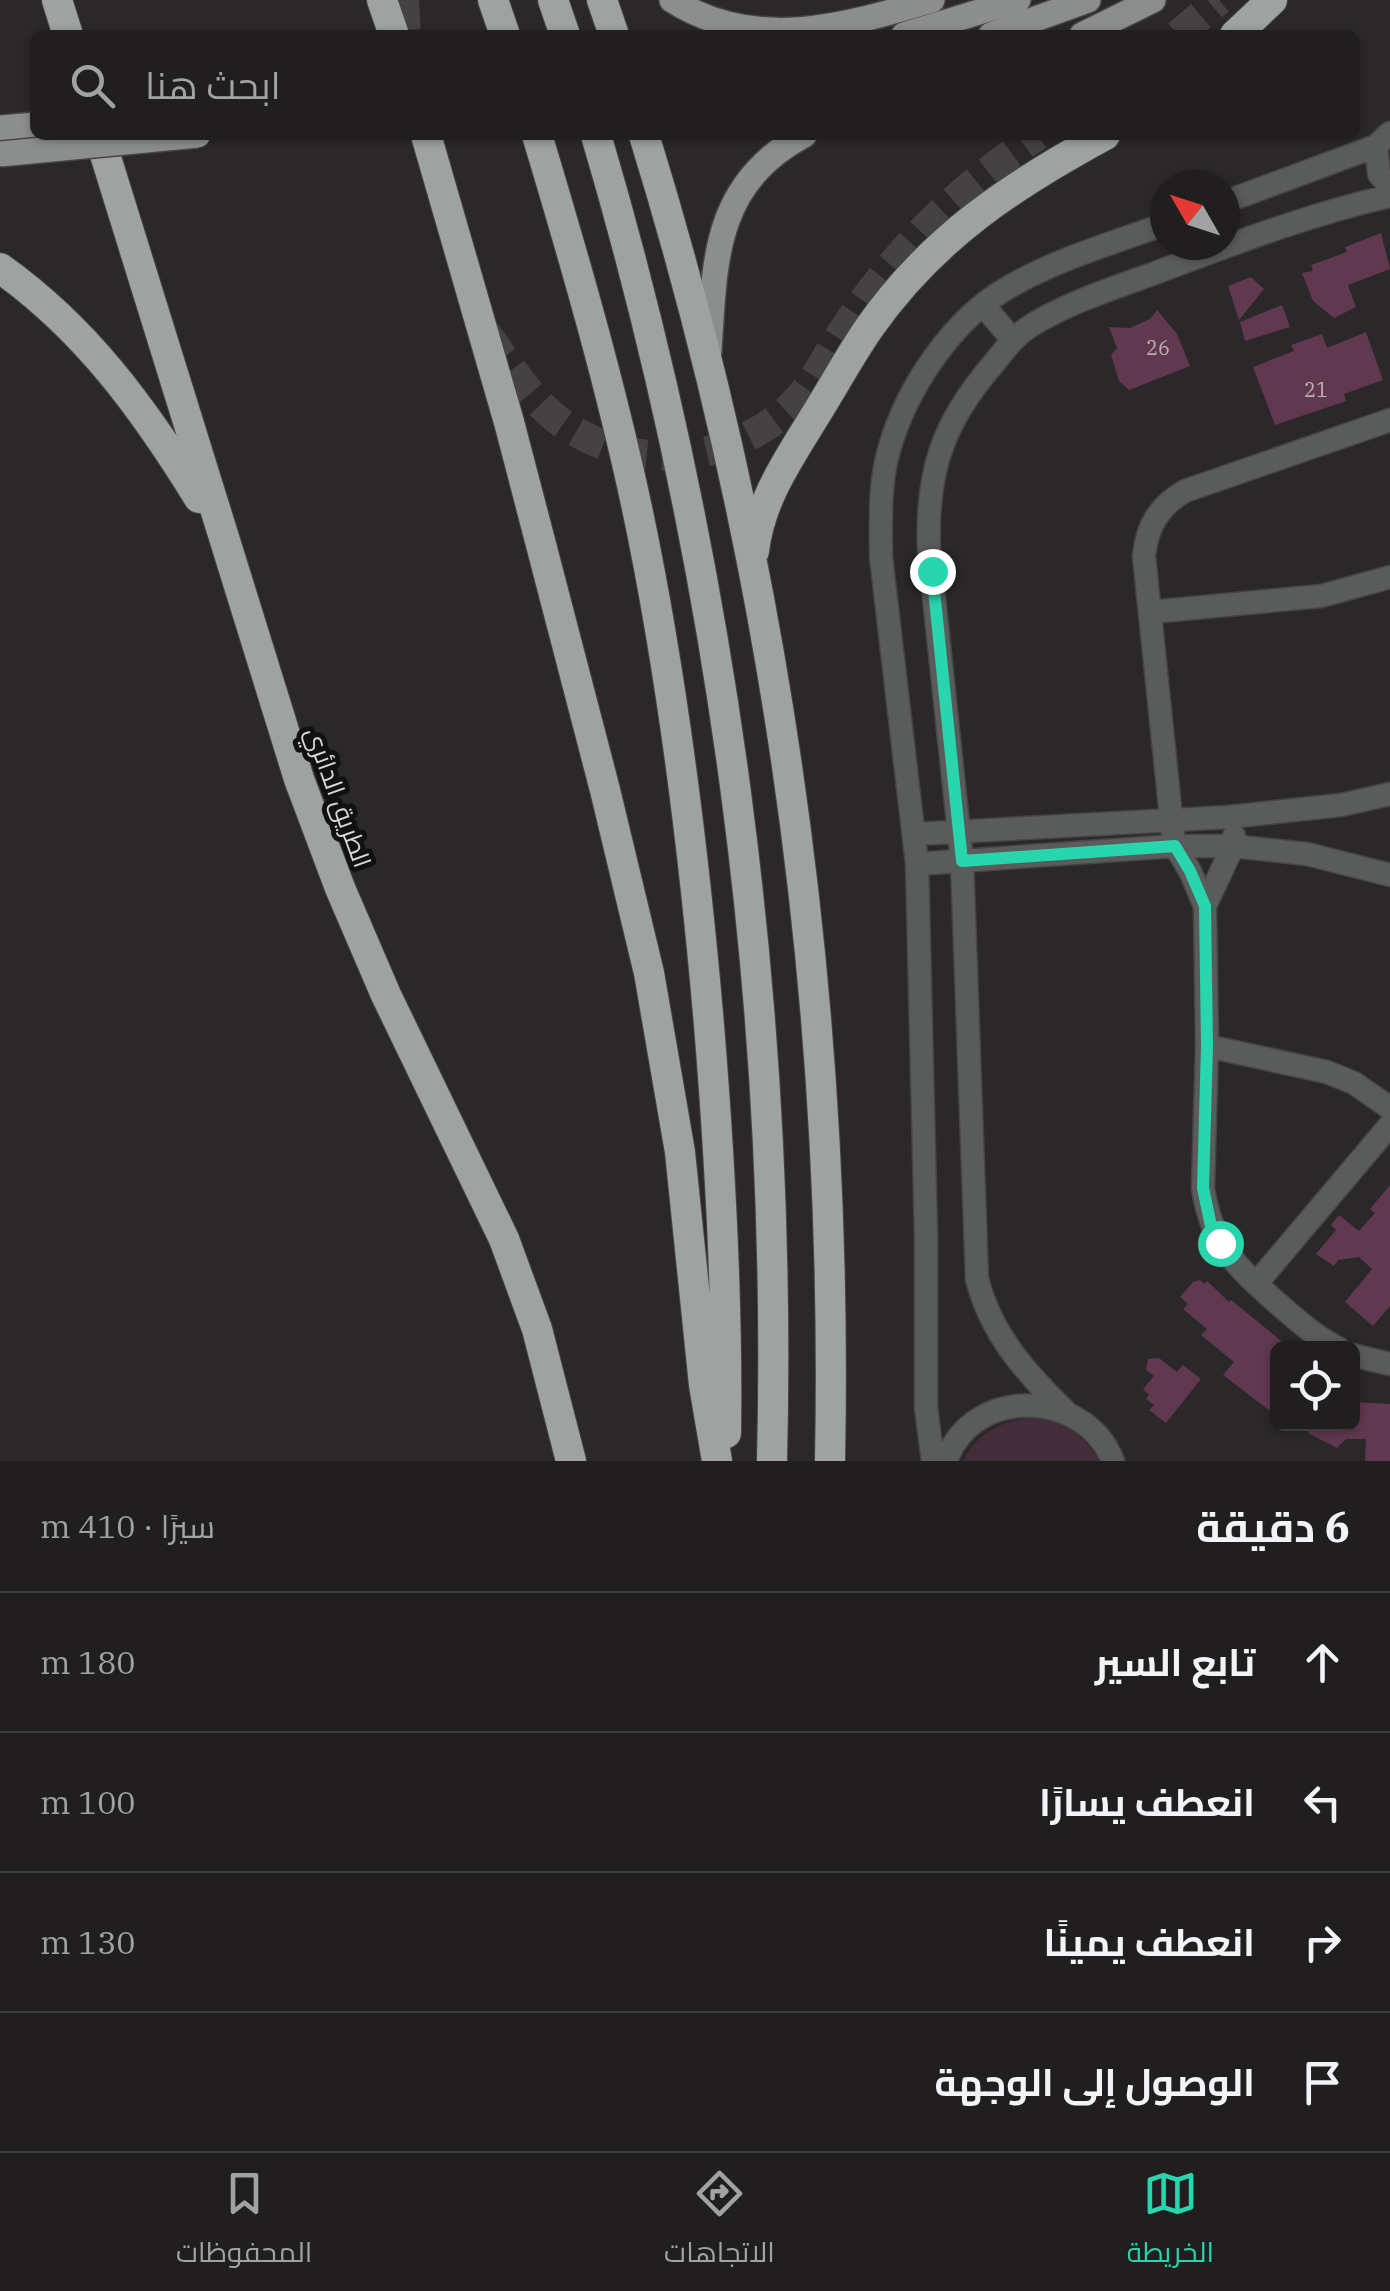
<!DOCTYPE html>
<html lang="ar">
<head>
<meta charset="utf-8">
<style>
  body { margin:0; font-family:"IBM Plex Serif",Cairo,serif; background:#282728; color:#f1f3f6; direction:rtl }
  .controls { position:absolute; right:30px; bottom:30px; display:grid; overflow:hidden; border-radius:15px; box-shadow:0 2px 8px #0004 }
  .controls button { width:90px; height:90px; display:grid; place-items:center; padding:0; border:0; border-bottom:2px solid #3d3c3d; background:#201e1f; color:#f1f3f6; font:50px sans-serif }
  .compass { position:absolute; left:1150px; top:170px; width:90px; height:90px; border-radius:50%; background:#201e1f; box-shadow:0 2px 8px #0004; rotate:309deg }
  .stop { position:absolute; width:30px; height:30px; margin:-22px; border:8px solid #28d5ad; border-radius:50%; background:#fff }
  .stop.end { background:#28d5ad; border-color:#fff; box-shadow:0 2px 10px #0008 }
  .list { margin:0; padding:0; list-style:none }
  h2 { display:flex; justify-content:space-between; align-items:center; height:130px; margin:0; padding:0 40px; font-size:42px }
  h2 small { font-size:32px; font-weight:400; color:#a2a2a4 }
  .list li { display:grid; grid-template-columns:65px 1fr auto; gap:30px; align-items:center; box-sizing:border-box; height:140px; padding:0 40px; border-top:2px solid #3d3c3d }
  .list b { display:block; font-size:38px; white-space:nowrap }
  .list em { font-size:32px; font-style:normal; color:#a2a2a4 }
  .icon { flex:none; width:55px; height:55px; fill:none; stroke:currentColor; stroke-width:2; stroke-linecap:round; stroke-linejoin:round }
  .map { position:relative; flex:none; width:1390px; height:1461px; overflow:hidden; direction:ltr }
  .search { position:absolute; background:#201e1f; box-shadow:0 2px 8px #0004; left:30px; right:30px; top:30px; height:110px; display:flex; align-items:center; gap:25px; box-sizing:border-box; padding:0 35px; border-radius:15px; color:#a2a2a4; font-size:38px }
  .sheet { height:690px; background:#201e1f }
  nav { display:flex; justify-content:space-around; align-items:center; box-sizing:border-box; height:140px; border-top:2px solid #3d3c3d; background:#201e1f; font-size:28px; color:#a2a2a4 }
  nav a { display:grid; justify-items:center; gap:5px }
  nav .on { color:#28d5ad }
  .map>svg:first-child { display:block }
  .green { fill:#442d3a }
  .building { fill:#603850 }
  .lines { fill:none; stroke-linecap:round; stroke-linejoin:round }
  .highway-tunnel { stroke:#454243; stroke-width:30; stroke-dasharray:30 15; stroke-linecap:butt }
  .minor-casing { stroke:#474445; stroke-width:25 }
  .major-casing { stroke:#474445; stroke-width:28 }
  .highway-casing { stroke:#474445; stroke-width:32 }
  .minor { stroke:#5a5c5b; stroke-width:22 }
  .major { stroke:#8b8e8d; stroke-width:25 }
  .highway { stroke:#9ea2a1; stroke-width:30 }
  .major-bridge-casing { stroke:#474445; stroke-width:28; stroke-linecap:butt }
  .major-bridge { stroke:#8b8e8d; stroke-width:25 }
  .route { stroke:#28d5ad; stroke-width:12 }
  .labels { text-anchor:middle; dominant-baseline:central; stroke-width:10; stroke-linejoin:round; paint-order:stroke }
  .number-label { font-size:20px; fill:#bbafb6 }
  .street-label { font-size:25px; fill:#d9d7d8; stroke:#121112 }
</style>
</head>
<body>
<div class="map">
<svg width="1390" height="1461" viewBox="0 0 1390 1461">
  <rect width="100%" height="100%" fill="#2b2829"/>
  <path class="green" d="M1028,1418C1061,1420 1082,1432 1100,1461H963C977,1434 999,1422 1028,1418Z"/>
  <path class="building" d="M1381,233L1390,269L1348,285L1356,307L1334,318L1313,301L1302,273L1313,271L1311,265L1347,252L1345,247Z
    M1251,277L1264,289L1239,320L1228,286Z
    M1282,305L1290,327L1245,341L1240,322Z
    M1157,310L1177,334L1190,366L1129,390L1119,381L1111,355L1117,348L1109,327L1130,328L1150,319Z
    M1366,332L1383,380L1344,394L1346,401L1275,425L1253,367L1294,351L1291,345L1322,334L1327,348Z
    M1390,1185V1306L1373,1326L1345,1302L1372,1269L1359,1257L1338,1260L1334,1266L1316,1254L1336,1230L1331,1225L1339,1215L1359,1231L1375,1213L1370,1209Z
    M1200,1280L1204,1284L1207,1281L1229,1302L1231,1300L1290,1348H1278V1417L1223,1375L1234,1362L1201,1335L1207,1329L1183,1309L1188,1304L1180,1297L1193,1282Z
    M1159,1358L1177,1372L1183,1365L1201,1379L1166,1423L1149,1410L1154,1405L1146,1399L1149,1395L1143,1389L1154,1376L1146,1370L1148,1359Z
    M1352,1402L1390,1404V1461H1365L1366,1439H1346L1337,1448L1308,1433V1424H1352Z"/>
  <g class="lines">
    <path class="highway-tunnel" d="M404,0L406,35
      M1178,35L1219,0
      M486,333C508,363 528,397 558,420C631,476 739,465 800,397C815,379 825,359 837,340C855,312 874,285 896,260C937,211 986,170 1038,135"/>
    <defs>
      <path id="minor" d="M1376,146L1379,174L1390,187
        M1225,202L1376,146L1390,133
        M983,305L1013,340
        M1151,612L1321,596L1390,577
        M915,834L1229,817L1341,805L1390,794
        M917,864L1175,846H1233L1307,854L1390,875
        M1205,906L1233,846L1234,836
        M1207,1046L1327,1072L1354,1083L1390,1108
        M1256,1284L1390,1125
        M1338,1348C1314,1336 1296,1319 1276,1302C1236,1266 1211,1244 1203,1188L1207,1046L1205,906L1190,871L1175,846L1173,836L1144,556C1147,526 1159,506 1185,491L1390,420
        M1352,1355L1390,1364
        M1065,1411C1025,1372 991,1334 977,1279L962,861L929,551C926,472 942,423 994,363C1005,349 1016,335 1032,325C1076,298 1131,283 1179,264C1248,238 1319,212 1390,196
        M933,1461L926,1408V1235L917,864L881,557C881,522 879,484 889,450C906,389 952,319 1009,287C1057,259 1113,243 1165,224
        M946,1461C972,1385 1085,1389 1113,1461"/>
      <path id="major" d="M672,0C755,53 845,26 932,0
        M904,35L1018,0
        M991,35L1088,0
        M1082,35L1153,0
        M0,128L35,125
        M709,351C715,261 713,184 804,135"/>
      <path id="highway" d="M57,0L68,35
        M382,0L394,35
        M493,0L505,35
        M553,0L565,35
        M602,0L614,35
        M1235,35L1272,0
        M99,135L299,779L340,888L386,995L504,1239L537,1329L571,1461
        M426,135L509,422L605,790L649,973L680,1152L704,1385L717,1461
        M537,135C574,258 610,382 637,508C673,678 694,851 709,1025C720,1160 728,1297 726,1433
        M596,135C723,565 783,1013 772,1461
        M644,135C777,565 839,1011 830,1461
        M0,268C86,329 144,409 199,498
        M754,551C760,500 787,462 813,419C832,389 849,357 869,328C932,238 1011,186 1105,135"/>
    </defs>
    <use href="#minor" class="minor-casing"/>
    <use href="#major" class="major-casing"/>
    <use href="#highway" class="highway-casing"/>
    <use href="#minor" class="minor"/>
    <use href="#major" class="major"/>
    <use href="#highway" class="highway"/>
    <defs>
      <path id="major-bridge" d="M0,154L198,135"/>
    </defs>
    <use href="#major-bridge" class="major-bridge-casing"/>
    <use href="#major-bridge" class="major-bridge"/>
  </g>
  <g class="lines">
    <path class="route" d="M932,571L962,861L1175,846L1190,871L1205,906L1207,1046L1203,1188L1211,1226L1220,1243"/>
  </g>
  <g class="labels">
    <g class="number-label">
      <text x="1158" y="347">26</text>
      <text x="1316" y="389">21</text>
    </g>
    <g class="street-label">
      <text transform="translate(339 797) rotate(70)">الطريق الدائري</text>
    </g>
  </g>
</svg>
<div class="controls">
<button><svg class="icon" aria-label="locate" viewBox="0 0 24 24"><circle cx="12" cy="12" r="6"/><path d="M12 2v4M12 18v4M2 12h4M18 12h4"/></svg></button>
</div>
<svg class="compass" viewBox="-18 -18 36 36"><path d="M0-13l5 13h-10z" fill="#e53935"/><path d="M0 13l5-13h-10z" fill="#a2a2a4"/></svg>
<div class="stop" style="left:1220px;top:1243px"></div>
<div class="stop end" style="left:932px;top:571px"></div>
<div class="search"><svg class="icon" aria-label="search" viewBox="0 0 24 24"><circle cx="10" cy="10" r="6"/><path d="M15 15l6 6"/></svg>ابحث هنا</div>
</div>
<section class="sheet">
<h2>6 دقيقة<small>سيرًا · 410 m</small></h2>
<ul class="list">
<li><svg class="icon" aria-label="ahead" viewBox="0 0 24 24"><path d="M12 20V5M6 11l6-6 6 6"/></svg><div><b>تابع السير</b></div><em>180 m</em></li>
<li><svg class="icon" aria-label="left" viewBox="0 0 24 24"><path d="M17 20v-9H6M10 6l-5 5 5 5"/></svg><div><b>انعطف يسارًا</b></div><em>100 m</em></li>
<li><svg class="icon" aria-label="right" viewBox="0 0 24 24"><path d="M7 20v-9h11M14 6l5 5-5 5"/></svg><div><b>انعطف يمينًا</b></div><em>130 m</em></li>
<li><svg class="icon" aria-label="arrive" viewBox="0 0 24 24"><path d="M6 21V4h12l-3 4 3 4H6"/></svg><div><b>الوصول إلى الوجهة</b></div></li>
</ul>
</section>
<nav>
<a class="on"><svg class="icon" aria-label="map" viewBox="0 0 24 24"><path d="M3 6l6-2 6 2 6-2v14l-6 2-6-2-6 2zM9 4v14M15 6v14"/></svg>الخريطة</a>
<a><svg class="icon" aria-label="directions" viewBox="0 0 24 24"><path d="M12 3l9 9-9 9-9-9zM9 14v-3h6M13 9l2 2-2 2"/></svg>الاتجاهات</a>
<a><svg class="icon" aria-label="saved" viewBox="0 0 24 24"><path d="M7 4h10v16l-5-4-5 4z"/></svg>المحفوظات</a>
</nav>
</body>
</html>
